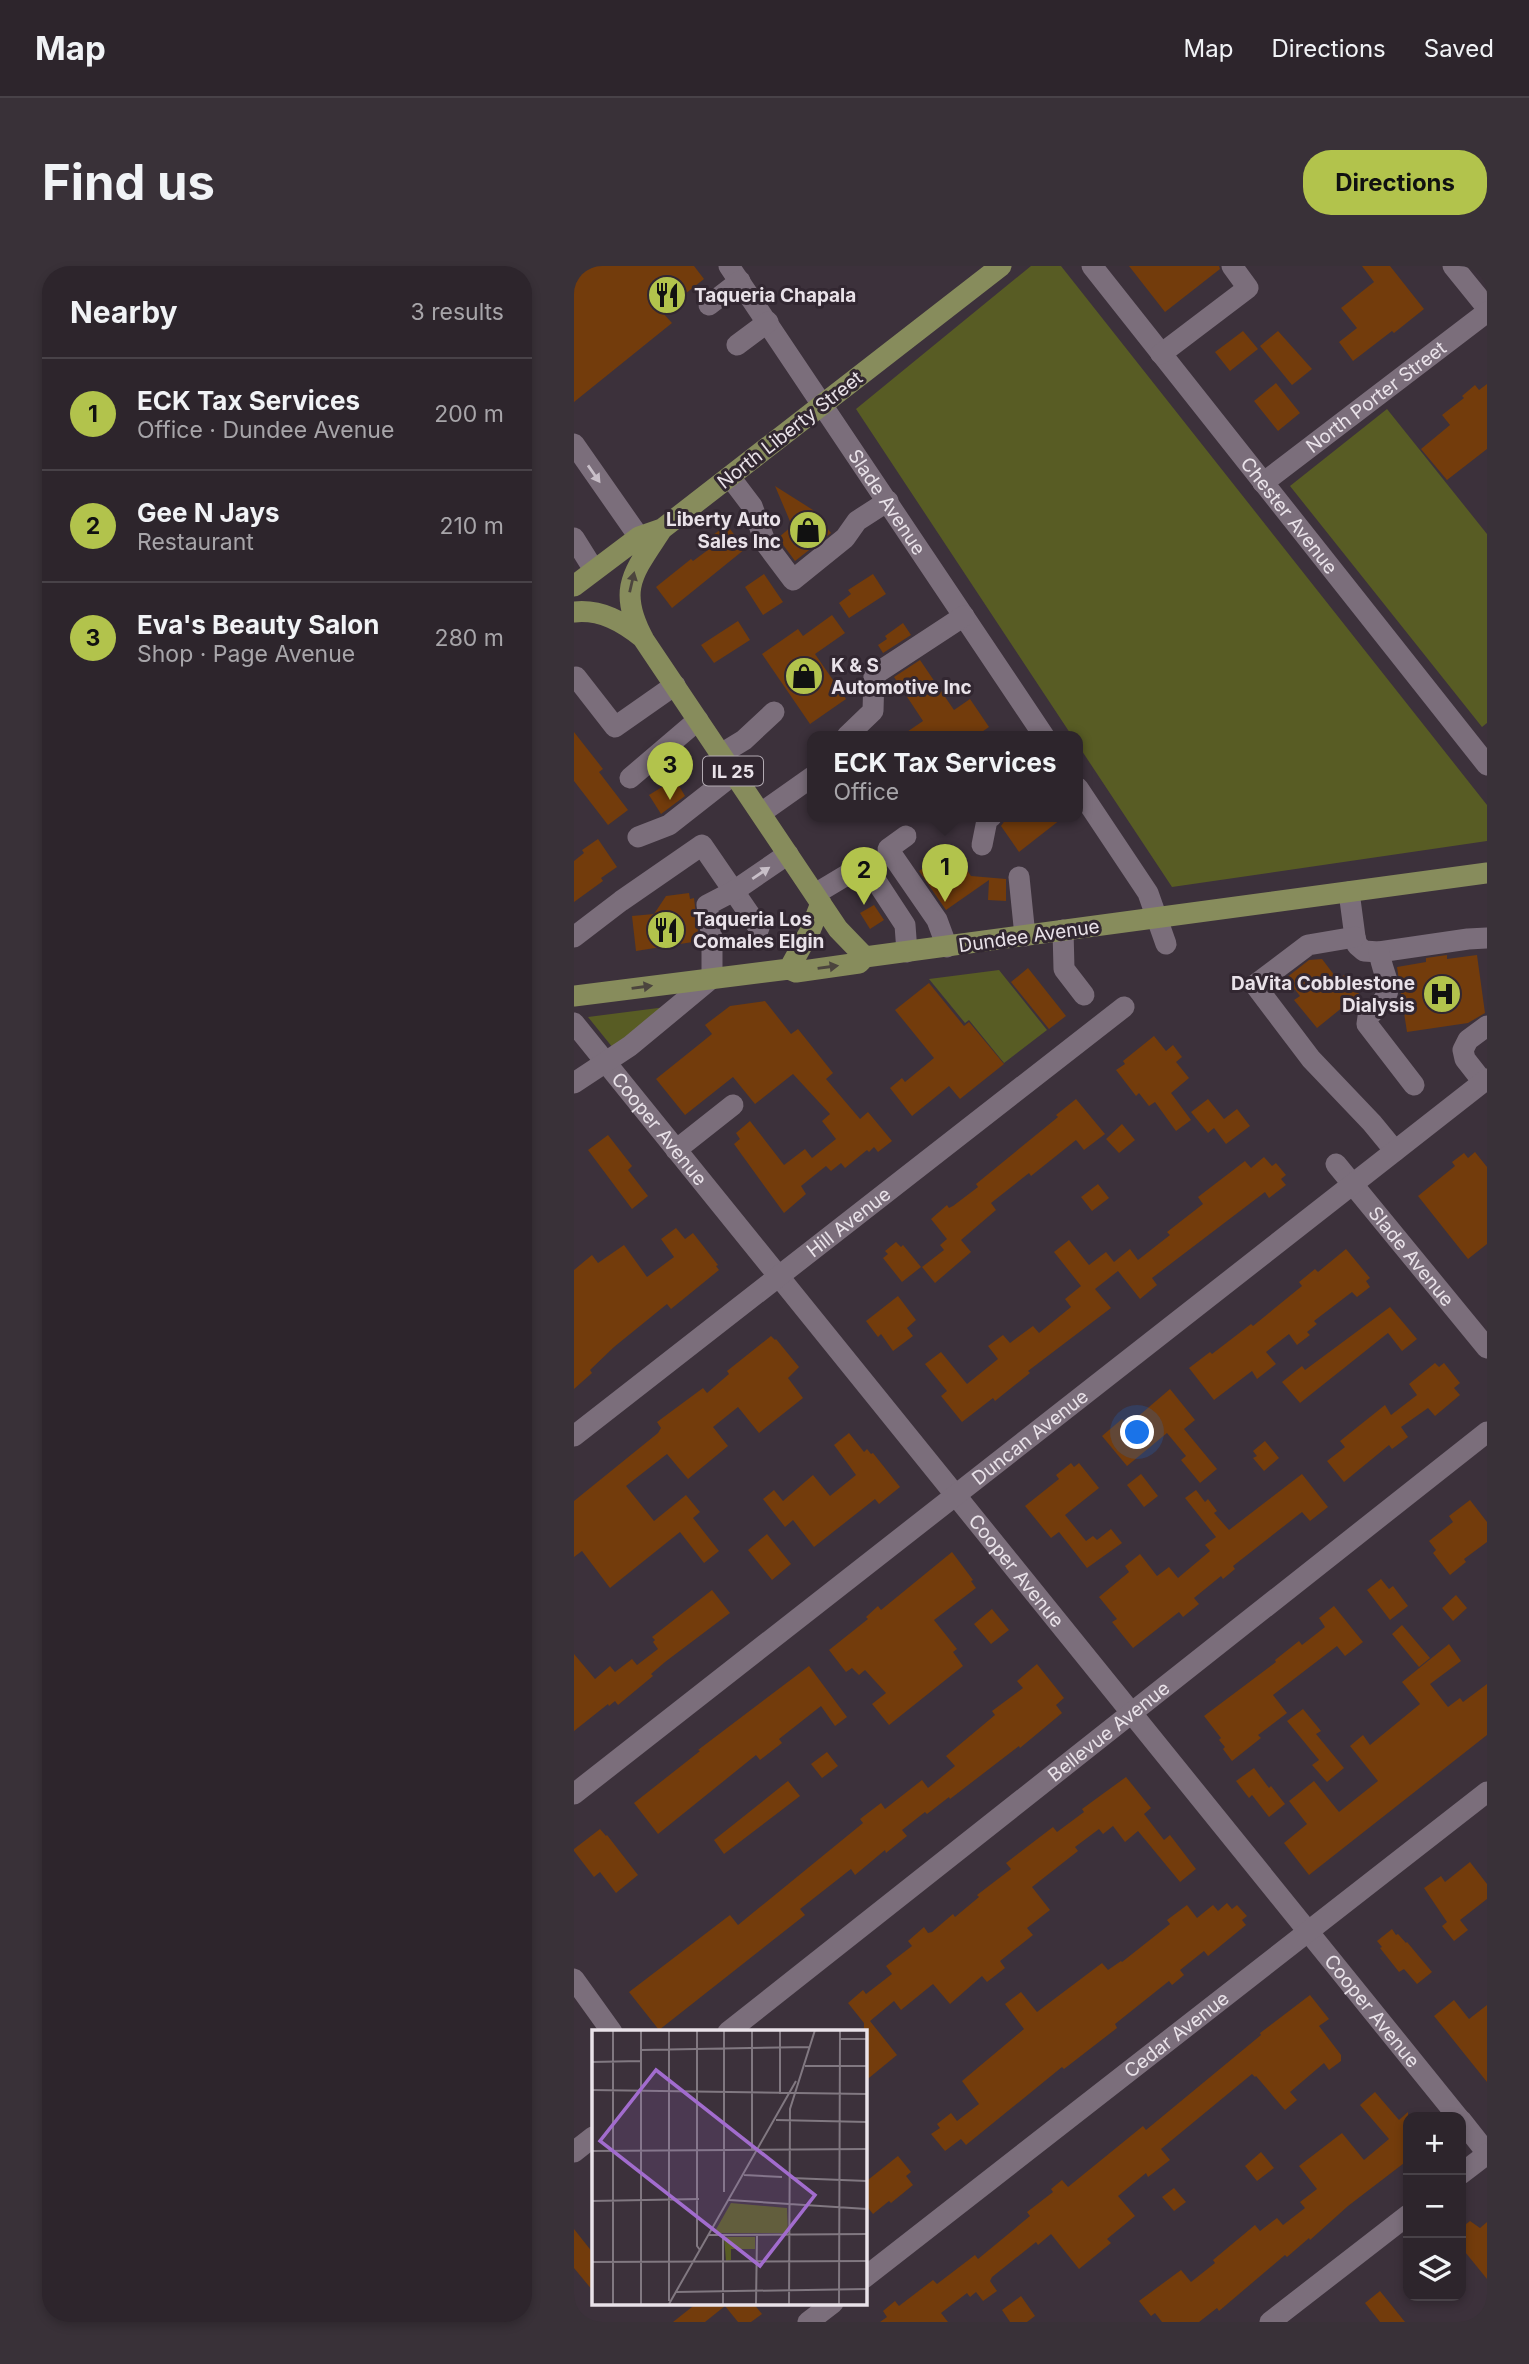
<!DOCTYPE html>
<html lang="en">
<head>
<meta charset="utf-8">
<style>
  body { margin:0; font-family:Inter,sans-serif; background:#393138; color:#f1f3f6 }
  .controls { position:absolute; right:21px; bottom:21px; display:grid; overflow:hidden; border-radius:14px; box-shadow:0 4px 10px #0003 }
  .controls button { width:63px; height:63px; display:grid; place-items:center; padding:0; border:0; border-bottom:2px solid #484248; background:#2d252c; color:#f1f3f6; font:35px sans-serif }
  .you { position:absolute; left:564px; top:1167px; width:24px; height:24px; margin:-18px; border:5px solid #fff; border-radius:50%; background:#1a73e8; box-shadow:0 0 0 10px #1a73e833 }
  .badge { display:grid; place-items:center; width:46px; height:46px; border-radius:50%; background:#b2c34c; color:#111; font-size:23px; font-weight:700 }
  .pin { position:absolute; translate:-50% -58px; filter:drop-shadow(0 2px 4px #0008) }
  .pin::after { content:''; position:absolute; top:37px; width:24px; height:21px; background:inherit; clip-path:polygon(0 0,100% 0,50% 100%) }
  .popup { position:absolute; left:233px; top:465px; width:276px; height:91px; box-sizing:border-box; display:grid; place-content:center; border-radius:14px; background:#2d252c; filter:drop-shadow(0 2px 5px #0005); font-size:23px; white-space:nowrap; color:#a7a5a9 }
  .popup b { font-size:26px; color:#f1f3f6 }
  .popup::after { content:''; position:absolute; left:50%; top:100%; margin-left:-14px; border:14px solid transparent; border-top-color:#2d252c }
  .list { margin:0; padding:0; list-style:none }
  h2 { display:flex; justify-content:space-between; align-items:center; height:91px; margin:0; padding:0 28px; font-size:30px }
  h2 small { font-size:23px; font-weight:400; color:#a7a5a9 }
  .list li { display:grid; grid-template-columns:46px 1fr auto; gap:21px; align-items:center; box-sizing:border-box; height:112px; padding:0 28px; border-top:2px solid #484248 }
  .list b { display:block; font-size:26px; white-space:nowrap }
  .list p { margin:0; font-size:23px; white-space:nowrap; color:#a7a5a9 }
  .list em { font-size:23px; font-style:normal; color:#a7a5a9 }
  .icon { flex:none; width:38px; height:38px; fill:none; stroke:currentColor; stroke-width:2; stroke-linecap:round; stroke-linejoin:round }
  .map { position:relative; flex:none; width:913px; height:2056px; overflow:hidden; border-radius:28px }
  header { display:flex; align-items:center; gap:42px; box-sizing:border-box; height:98px; padding:0 35px; background:#2d252c; border-bottom:2px solid #484248 }
  header strong { font-size:33px }
  nav { display:flex; gap:38px; margin-inline-start:auto; font-size:24px }
  .intro { display:flex; align-items:center; justify-content:space-between; box-sizing:border-box; height:168px; padding:0 42px }
  h1 { margin:0; font-size:49px }
  .button { padding:18px 32px; border-radius:28px; background:#b2c34c; color:#111; font-size:24px; font-weight:700 }
  main { display:flex; gap:42px; padding:0 42px }
  aside { flex:1; background:#2d252c; border-radius:28px; box-shadow:0 4px 10px #0003 }
  .map>svg:first-child { display:block }
  .green { fill:#585c24 }
  .building { fill:#733c0c }
  .lines { fill:none; stroke-linecap:round; stroke-linejoin:round }
  .minor { stroke:#7b6e7b; stroke-width:21 }
  .major { stroke:#878c5c; stroke-width:21 }
  .oneway { fill:#c8bfc8 }
  .oneway2 { fill:#4c453e }
  .labels { text-anchor:middle; dominant-baseline:central; stroke-width:6; stroke-linejoin:round; paint-order:stroke }
  .shield { fill:#322731; stroke:#b2aab2; stroke-width:2 }
  .shield-label { font-size:18px; font-weight:bold; fill:#e9e2e9 }
  .poi-label { font-size:19px; font-weight:bold; fill:#e9e2e9; stroke:#322731; text-anchor:start }
  .street-label { font-size:19px; fill:#e9e2e9; stroke:#322731 }
  .inset-road { fill:none; stroke:#817881; stroke-width:2 }
  .view { fill:#a26cce; fill-opacity:0.15; stroke:#a26cce; stroke-width:3.5 }
  .inset-edge { fill:none; stroke:#e9e2e9; stroke-width:3.5 }
</style>
</head>
<body>
<header>
<strong>Map</strong>
<nav><a>Map</a><a>Directions</a><a>Saved</a></nav>
</header>
<div class="intro"><h1>Find us</h1><a class="button">Directions</a></div>
<main>
<aside>
<h2>Nearby<small>3 results</small></h2>
<ul class="list">
<li><span class="badge">1</span><div><b>ECK Tax Services</b><p>Office · Dundee Avenue</p></div><em>200 m</em></li>
<li><span class="badge">2</span><div><b>Gee N Jays</b><p>Restaurant</p></div><em>210 m</em></li>
<li><span class="badge">3</span><div><b>Eva's Beauty Salon</b><p>Shop · Page Avenue</p></div><em>280 m</em></li>
</ul>
</aside>
<div class="map">
<svg width="913" height="2056" viewBox="0 0 913 2056">
  <rect width="100%" height="100%" fill="#3c313b"/>
  <path class="green" d="M457,0H487L913,539V575L598,621L504,479V470H498L282,143Z
    M813,143L913,268V457L908,461L716,220Z
    M425,704L473,764L430,797L395,754L391,757L355,713Z
    M92,741L39,782L14,751Z"/>
  <path class="building" d="M0,0H120L130,13L88,46L98,57L0,136Z
    M555,0H645L646,3L591,46Z
    M788,0H816L850,43L820,67L818,65L779,95L765,76L783,62L767,42L800,16Z
    M669,65L684,83L656,105L641,86Z
    M704,65L738,103L718,119L686,80Z
    M702,117L726,147L704,165L680,135Z
    M913,118V183L873,214L847,183L876,159L868,149L890,132L888,130L901,119L905,124Z
    M201,220L239,244L257,267L221,295L204,272L218,260Z
    M153,259L171,283L98,342L82,321L117,293L119,295L142,278L136,271Z
    M190,308L209,336L189,349L171,321Z
    M299,308L312,328L275,352L265,337L277,328L274,324Z
    M258,349L271,367L241,388L272,433L236,458L188,388L224,363L229,370Z
    M164,355L176,374L140,397L127,379Z
    M329,357L337,369L309,387L304,379L313,373L311,370Z
    M346,394L380,444L396,433L415,461L402,470H327L349,455L320,411Z
    M0,466L29,503L25,506L54,544L34,559L0,515Z
    M101,513L111,530L87,548L75,529Z
    M434,550H491L445,586L427,560Z
    M24,573L43,601L27,612L29,615L0,636V595L10,587L8,584Z
    M378,582L397,610L432,613V635L414,634L415,614L372,644L345,605Z
    M115,627L116,633L120,632L125,675L62,685L58,650L80,648L92,630Z
    M300,639L310,654L296,663L286,647Z
    M873,689V693L903,689L911,747L894,757L833,766L823,701L852,696V692Z
    M748,693L764,714L770,709L785,728L743,762L720,734L726,730L712,712L735,694Z
    M454,702L492,750L475,763L437,716Z
    M355,717L390,760L395,756L430,798L386,833L375,820L338,850L316,822L328,812L331,816L360,792L321,744Z
    M191,735L217,768L224,763L259,807L252,813L286,853L294,846L318,875L304,886L300,881L295,886L293,884L271,902L267,897L257,905L252,900L227,920L232,928L210,947L160,878L166,873L162,867L176,855L210,899L231,883L238,892L262,873L248,855L256,848L219,808L181,838L159,811L111,849L82,813L138,768L131,759L156,740Z
    M580,770L592,785L599,779L608,791L602,796L615,812L597,827L617,854L602,865L581,836L575,840L565,827L562,830L542,804L551,798L549,795Z
    M502,833L531,868L510,884L502,874L457,910L455,907L417,937L422,944L387,974L397,986L361,1017L348,1001L370,984L366,979L373,973L357,953L373,939L375,942L379,940L404,921L402,918L484,851L482,849Z
    M634,833L650,853L663,843L676,860L652,878L640,862L634,867L617,846Z
    M548,858L561,874L545,887L532,873Z
    M34,869L58,900L54,904L74,930L58,943L14,884Z
    M901,886L913,901V978L894,993L844,930L881,900L878,896L890,887L894,892Z
    M690,891L698,900L702,897L712,909L707,913L712,919L695,932L691,926L578,1012L583,1019L566,1033L544,1005L521,1023L537,1042L454,1105L456,1107L421,1135L419,1132L388,1156L367,1130L373,1125L351,1098L367,1086L393,1118L424,1093L414,1080L429,1069L436,1077L459,1060L465,1067L497,1041L491,1033L507,1020L480,986L495,974L515,999L532,986L540,996L556,983L564,994L596,969L593,966L629,938L624,931L671,895L677,902Z
    M524,918L535,932L518,945L507,931Z
    M102,962L111,973L119,967L144,999L142,1000L145,1004L97,1043L93,1038L40,1081L16,1104L18,1107L0,1123V1004L18,989L24,997L50,979L73,1011L100,991L87,973Z
    M322,976L327,981L329,979L347,1001L328,1016L309,992L314,988L311,985Z
    M772,983L796,1012L792,1015L796,1021L783,1031L778,1026L740,1055L743,1058L733,1066L736,1069L723,1079L715,1068L692,1086L702,1098L683,1113L678,1105L640,1134L615,1102L636,1086L638,1088L677,1058L679,1060L728,1020L725,1016L741,1003L744,1006Z
    M324,1030L342,1054L333,1062L339,1070L319,1085L307,1068L304,1071L292,1055Z
    M816,1041L843,1073L828,1085L814,1067L726,1137L708,1116L728,1100L731,1104Z
    M197,1070L201,1074L202,1073L225,1101L214,1112L229,1132L185,1167L164,1141L139,1161L154,1180L114,1213L93,1188L52,1220L80,1255L112,1229L126,1246L119,1252L145,1285L130,1297L106,1266L36,1322L8,1285L0,1291V1235L84,1167L87,1162L83,1156L129,1122L133,1127L155,1108L153,1105Z
    M861,1097L865,1101L870,1097L886,1117L880,1122L886,1129L861,1150L854,1142L827,1161L834,1171L818,1183L815,1179L770,1216L753,1195L771,1181L766,1175L811,1139L817,1149L843,1129L835,1118Z
    M596,1123L621,1154L610,1163L643,1203L626,1217L607,1194L612,1190L593,1167L553,1200L528,1170L548,1153L554,1159Z
    M275,1167L290,1186L293,1183L297,1188L299,1187L326,1221L305,1238L301,1233L240,1281L219,1254L211,1261L189,1233L200,1224L209,1235L239,1209L256,1230L282,1209L260,1179Z
    M691,1175L705,1192L690,1205L679,1192L683,1190L679,1185Z
    M497,1197L500,1201L505,1197L525,1222L491,1249L512,1275L519,1270L523,1274L537,1263L548,1277L513,1302L485,1266L477,1272L451,1240L485,1213L482,1209Z
    M567,1208L584,1230L570,1241L553,1219Z
    M728,1208L754,1241L736,1255L728,1246L659,1300L661,1303L649,1313L647,1310L620,1332L625,1338L609,1351L605,1346L559,1382L538,1356L543,1353L525,1331L555,1306L551,1300L566,1288L583,1310L595,1301L604,1312L636,1285L631,1279L642,1271L611,1232L622,1224L631,1236L634,1233L643,1245L640,1247L655,1264Z
    M896,1234L913,1256V1276L890,1293L892,1296L876,1309L859,1287L862,1284L855,1275L879,1256L875,1250Z
    M193,1268L217,1298L198,1314L174,1284Z
    M378,1286L399,1314L397,1315L402,1322L360,1354L383,1383L379,1386L389,1400L315,1459L298,1438L312,1427L291,1404L285,1409L278,1402L272,1406L255,1384L294,1353L292,1351L304,1340L307,1344Z
    M807,1313L815,1323L819,1320L834,1340L816,1354L793,1324Z
    M138,1324L156,1347L91,1396L77,1408L79,1410L44,1439L41,1435L35,1440L34,1438L0,1465V1388L21,1413L36,1400L41,1406L58,1393L63,1399L84,1383L79,1376L81,1374L78,1371Z
    M882,1329L893,1342L879,1355L868,1342Z
    M760,1340L789,1376L771,1390L763,1380L699,1429L713,1447L684,1469L687,1472L658,1495L649,1483L651,1481L645,1474L647,1472L630,1450L702,1396L701,1394L725,1375L728,1379L751,1361L745,1352Z
    M418,1343L435,1364L417,1378L400,1358Z
    M828,1359L856,1392L845,1401L818,1368Z
    M875,1378L887,1395L856,1418L874,1441L886,1432L889,1436L913,1418V1469L735,1609L710,1577L733,1558L715,1535L740,1515L765,1546L804,1515L776,1480L789,1469L796,1479L846,1438L828,1416Z
    M463,1398L490,1432L482,1439L488,1447L446,1482L445,1480L376,1533L375,1531L353,1548L351,1546L328,1564L333,1570L312,1587L311,1584L281,1609L277,1603L226,1643L231,1649L85,1764L55,1726L156,1649L164,1659L289,1557L286,1553L307,1537L311,1543L348,1514L354,1522L381,1500L372,1490L421,1449L418,1445L449,1422L443,1415Z
    M235,1400L273,1451L261,1460L247,1440L205,1473L208,1477L186,1494L182,1489L84,1568L60,1537L126,1485L124,1484Z
    M729,1443L747,1465L742,1468L770,1502L753,1516L738,1499L745,1494L713,1455Z
    M253,1486L264,1500L248,1512L237,1498Z
    M680,1502L695,1522L697,1520L711,1538L695,1551L678,1529L675,1532L662,1515Z
    M552,1511L577,1542L570,1548L590,1574L596,1569L622,1603L606,1616L564,1565L551,1576L539,1560L529,1568L525,1563L501,1581L504,1585L458,1621L476,1644L453,1662L459,1669L426,1695L431,1702L413,1716L408,1710L376,1738L359,1718L327,1744L320,1735L296,1755L323,1789L290,1816V1757L274,1737L289,1724L292,1728L318,1708L312,1700L338,1680L334,1675L350,1661L354,1667L358,1666L379,1648L381,1651L405,1631L403,1629L437,1603L432,1597L479,1561L483,1566L510,1546L508,1543Z
    M214,1515L226,1530L150,1588L140,1574Z
    M26,1563L32,1570L33,1569L64,1609L42,1627L26,1606L20,1611L0,1585V1583Z
    M896,1596L913,1618V1633L886,1654L894,1664L880,1675L868,1660L873,1656L850,1622L867,1610L871,1616Z
    M653,1637L658,1643L663,1639L673,1650L668,1654L672,1659L634,1690L630,1685L606,1704L610,1709L598,1719L595,1715L541,1758L543,1762L490,1803L488,1801L392,1879L387,1873L371,1885L357,1868L366,1862L363,1858L377,1847L383,1855L405,1838L388,1815L450,1763L431,1738L447,1726L463,1746L528,1697L534,1704L547,1695L548,1696L596,1658L593,1654L613,1639L623,1652L639,1639L644,1645Z
    M818,1663L822,1669L824,1668L832,1677L833,1676L858,1706L843,1718L830,1703L825,1706L806,1682L808,1681L803,1675Z
    M736,1729L755,1753L745,1760L767,1789V1795L755,1804L750,1797L716,1826L723,1834L711,1844L682,1810L681,1811L678,1808L587,1883L596,1894L574,1911L572,1907L544,1930L561,1950L533,1973L537,1977L505,2003L477,1968L464,1979L462,1976L418,2011L416,2015L423,2025L409,2035L402,2026L396,2031L393,2027L367,2047L374,2056H306L313,2051L309,2045L321,2035L325,2040L359,2014L363,2018L401,1989L404,1993L456,1950L453,1946L479,1926L477,1923L488,1914L494,1921L569,1860L572,1864L687,1769L686,1767Z
    M880,1734L895,1753L913,1739V1816L860,1750Z
    M801,1826L825,1854L834,1846V1894L774,1940L736,1974L735,1972L713,1991L711,1989L645,2045L643,2042L625,2056H588L581,2047L577,2050L565,2035L607,2004L617,2016L641,1997L639,1994L681,1959L686,1965L703,1952L709,1959L731,1942L726,1936L743,1923L725,1900L768,1867L790,1894L815,1873L786,1839Z
    M687,1886L700,1902L683,1915L671,1900Z
    M324,1890L337,1906L332,1910L339,1919L317,1937L315,1935L299,1948L290,1937V1917Z
    M600,1922L612,1936L600,1945L588,1931Z
    M896,1955L906,1962L913,1956V2013L887,1981V1962Z
    M0,1963L19,1987V2025L0,2002Z
    M806,2025L831,2056H806L791,2037Z
    M447,2030L461,2050L453,2056H436L428,2044Z
    M123,2037H179L188,2048L177,2056H164L151,2040L131,2056H99Z"/>
  <g class="lines">
    <g class="minor">
      <path id="s1" d="M155,0L470,470"/>
      <path id="s2" d="M518,0L913,499"/>
      <path d="M879,0L913,42"/>
      <path d="M135,39L166,15"/>
      <path d="M163,79L194,56"/>
      <path d="M587,88L674,22L658,0"/>
      <path d="M0,178L65,271"/>
      <path d="M156,211L178,240L192,278L219,314L271,272L283,255L314,235"/>
      <path id="s3" d="M689,217L913,46"/>
      <path d="M0,272L20,304"/>
      <path d="M0,412L2,411L41,461L101,419"/>
      <path d="M273,470L299,445L300,409L390,350"/>
      <path d="M147,488L170,474L200,446"/>
      <path d="M56,512L124,454"/>
      <path d="M504,522L574,627L592,678"/>
      <path d="M187,547L238,511"/>
      <path d="M332,570L314,583L363,654L373,681"/>
      <path d="M64,571L95,559L160,508"/>
      <path d="M408,579L413,554L418,550"/>
      <path d="M445,611L451,670"/>
      <path d="M775,626L781,671L783,679L790,685L805,686L894,673L913,672"/>
      <path d="M241,628L291,598L331,659L333,686"/>
      <path d="M489,664L490,703L510,729"/>
      <path d="M0,671L47,635L128,579L185,662"/>
      <path d="M781,671L734,679L681,719L737,793L798,857L821,885"/>
      <path d="M805,686C812,723 826,720 794,751L793,758L840,819"/>
      <path id="s4" d="M0,757L884,1851"/>
      <path d="M909,816L891,793L889,784L894,774L913,760"/>
      <path d="M0,817L56,780L138,712V673L133,639L160,625L214,588"/>
      <path d="M102,884L159,839"/>
      <path id="s5" d="M762,898L913,1082"/>
      <path id="s6" d="M0,1170L550,741"/>
      <path id="s7" d="M0,1528L913,813"/>
      <path d="M0,1713L38,1766"/>
      <path id="s8" d="M154,1766L913,1166"/>
      <path d="M887,1854L913,1887"/>
      <path d="M0,1886L19,1871"/>
      <path d="M887,1908L913,1888"/>
      <path id="s9" d="M290,2012L913,1526"/>
      <path d="M234,2056L259,2037"/>
      <path d="M696,2056L834,1949"/>
    </g>
    <path class="major" d="M88,263C60,306 42,323 70,374L264,663L291,691
      M0,320L65,271L88,263L427,0
      M0,346C27,343 49,356 69,372
      M215,703L236,665L247,637
      M0,730L215,703L222,706L285,697L291,691L913,607"/>
  </g>
  <defs><path id="oneway-solid" d="M-6-.8H1V-3.2L6.5 0L1 3.2V.8H-6Z" transform="scale(1.75)"/></defs>
  <g class="oneway">
    <use href="#oneway-solid" transform="translate(20 208) rotate(55)"/>
    <use href="#oneway-solid" transform="translate(187 607) rotate(-34)"/>
  </g>
  <g class="oneway2">
    <use href="#oneway-solid" transform="translate(58 316) rotate(-77)"/>
    <use href="#oneway-solid" transform="translate(254 701) rotate(-8)"/>
    <use href="#oneway-solid" transform="translate(68 721) rotate(-8)"/>
  </g>
  <defs>
    <symbol id="restaurant-disc" viewBox="-11 -11 22 22"><circle r="9.5" fill="#b2c34c" stroke="#322731"/><path d="M-5-6h1v4h1v-4h1v4h1v-4h1v5L-1.5 .5V6h-2V.5L-5-1ZM5-6V6H3V1.5H1.5Q1.5-4 5-6Z" fill="#111"/></symbol>
    <symbol id="shop-disc" viewBox="-11 -11 22 22"><circle r="9.5" fill="#b2c34c" stroke="#322731"/><path d="M-5-2.5h2.3a2.7 3.5 0 0 1 5.4 0H5L5.5 6h-11ZM-1.5-2.5h3a1.5 2.3 0 0 0-3 0Z" fill="#111"/></symbol>
    <symbol id="hospital-disc" viewBox="-11 -11 22 22"><circle r="9.5" fill="#b2c34c" stroke="#322731"/><path d="M-5-5h3v3.5h4V-5h3V5h-3V1.5h-4V5h-3Z" fill="#111"/></symbol>
  </defs>
  <g fill-rule="evenodd">
    <use href="#restaurant-disc" x="71" y="7" width="44" height="44"/>
    <use href="#shop-disc" x="212" y="242" width="44" height="44"/>
    <use href="#shop-disc" x="208" y="388" width="44" height="44"/>
    <use href="#restaurant-disc" x="70" y="642" width="44" height="44"/>
    <use href="#hospital-disc" x="846" y="706" width="44" height="44"/>
  </g>
  <g class="labels">
    <rect class="shield" x="129" y="490.5" width="60" height="29" rx="5"/>
    <g class="shield-label">
      <text x="159" y="505">IL 25</text>
    </g>
    <g class="poi-label">
      <text x="120" y="29">Taqueria Chapala</text>
      <text x="207" y="253" text-anchor="end">Liberty Auto<tspan x="207" dy="22">Sales Inc</tspan></text>
      <text x="257" y="399">K &amp; S<tspan x="257" dy="22">Automotive Inc</tspan></text>
      <text x="119" y="653">Taqueria Los<tspan x="119" dy="22">Comales Elgin</tspan></text>
      <text x="841" y="717" text-anchor="end">DaVita Cobblestone<tspan x="841" dy="22">Dialysis</tspan></text>
    </g>
    <g class="street-label">
      <text stroke="none"><textPath href="#s3" startOffset="142">North Porter Street</textPath></text>
      <text transform="translate(216 164) rotate(-38)">North Liberty Street</text>
      <text stroke="none"><textPath href="#s1" startOffset="284">Slade Avenue</textPath></text>
      <text stroke="none"><textPath href="#s2" startOffset="318">Chester Avenue</textPath></text>
      <text transform="translate(455 670) rotate(-8)">Dundee Avenue</text>
      <text stroke="none"><textPath href="#s4" startOffset="136">Cooper Avenue</textPath></text>
      <text stroke="none"><textPath href="#s6" startOffset="348">Hill Avenue</textPath></text>
      <text stroke="none"><textPath href="#s5" startOffset="119">Slade Avenue</textPath></text>
      <text stroke="none"><textPath href="#s7" startOffset="579">Duncan Avenue</textPath></text>
      <text stroke="none"><textPath href="#s4" startOffset="704">Cooper Avenue</textPath></text>
      <text stroke="none"><textPath href="#s8" startOffset="485">Bellevue Avenue</textPath></text>
      <text stroke="none"><textPath href="#s4" startOffset="1270">Cooper Avenue</textPath></text>
      <text stroke="none"><textPath href="#s9" startOffset="396">Cedar Avenue</textPath></text>
    </g>
  </g>
  <g transform="translate(18 1764)">
    <rect width="275" height="275" fill="#3c313b"/>
    <path d="M139,173L195,178L196,203H122ZM132,207H163V219H139V230L134,231Z" fill="#585c24"/>
    <path class="inset-road" d="M49,0V274M77,0V271M105,0V216L108,220M188,0V64M248,9H275M49,20L217,17M0,32L49,31M213,36H275M0,60L275,64M184,90L275,92M160,119V0M0,121L275,119M152,145L190,147M199,148L275,151M132,162V0M137,170L275,179M0,171L107,169M117,205L275,204M0,232L275,231M84,262L275,259M21,274V0M77,274L204,51M131,274V205M164,274L165,205M197,274L198,79L223,0M247,274L248,0"/>
    <path class="view" d="M64,40L223,165L168,236L8,111Z"/>
    <rect width="275" height="275" class="inset-edge"/>
  </g>
</svg>
<div class="controls">
<button>+</button>
<button>−</button>
<button><svg class="icon" aria-label="layers" viewBox="0 0 24 24"><path d="M12 4l9 5-9 5-9-5zM3 14l9 5 9-5"/></svg></button>
</div>
<div class="you"></div>
<div class="pin badge" style="left:371px;top:636px">1</div>
<div class="popup"><b>ECK Tax Services</b>Office</div>
<div class="pin badge" style="left:290px;top:639px">2</div>
<div class="pin badge" style="left:96px;top:534px">3</div>
</div>
</main>
</body>
</html>
